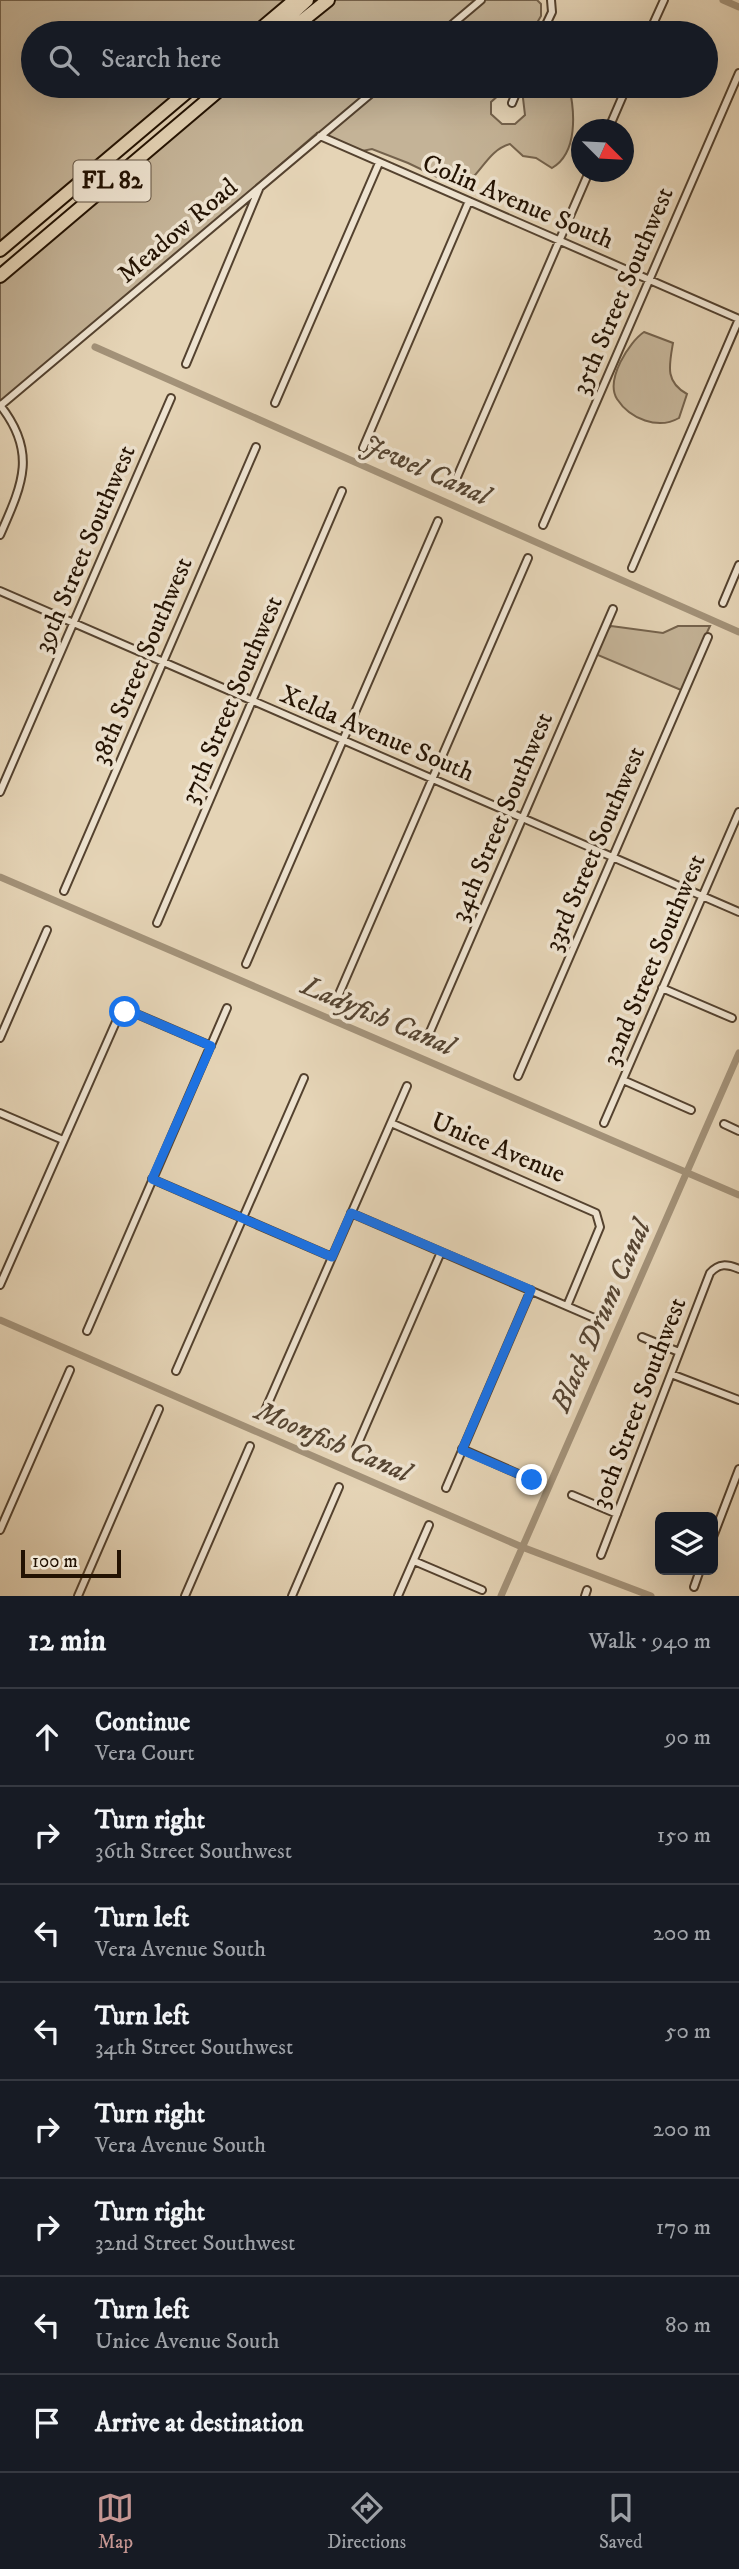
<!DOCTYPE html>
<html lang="en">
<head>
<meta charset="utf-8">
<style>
  body { margin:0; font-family:"IM FELL DW Pica",serif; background:#242831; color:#f1f3f6 }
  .controls { position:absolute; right:21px; bottom:21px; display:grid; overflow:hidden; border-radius:10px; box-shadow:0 7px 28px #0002 }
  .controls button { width:63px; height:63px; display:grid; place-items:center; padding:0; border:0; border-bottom:2px solid #363941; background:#171b24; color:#f1f3f6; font:35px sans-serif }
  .compass { position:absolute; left:571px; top:119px; width:63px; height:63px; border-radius:50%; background:#171b24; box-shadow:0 7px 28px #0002; rotate:114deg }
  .scale { position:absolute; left:21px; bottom:18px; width:100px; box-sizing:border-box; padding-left:7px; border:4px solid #231202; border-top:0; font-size:19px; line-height:24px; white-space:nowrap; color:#231202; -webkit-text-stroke:5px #eee3d0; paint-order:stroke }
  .stop { position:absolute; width:21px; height:21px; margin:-16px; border:5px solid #1a73e8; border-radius:50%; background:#fff }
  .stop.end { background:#1a73e8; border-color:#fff; box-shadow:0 2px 7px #0008 }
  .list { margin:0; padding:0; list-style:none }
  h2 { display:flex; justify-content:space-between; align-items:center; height:91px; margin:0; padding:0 28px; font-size:30px }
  h2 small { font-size:23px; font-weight:400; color:#9ea1a6 }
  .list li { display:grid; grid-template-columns:46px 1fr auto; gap:21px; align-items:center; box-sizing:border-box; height:98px; padding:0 28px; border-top:2px solid #363941 }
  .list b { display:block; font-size:26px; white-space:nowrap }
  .list p { margin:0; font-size:23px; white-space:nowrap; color:#9ea1a6 }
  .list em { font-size:23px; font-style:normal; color:#9ea1a6 }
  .icon { flex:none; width:38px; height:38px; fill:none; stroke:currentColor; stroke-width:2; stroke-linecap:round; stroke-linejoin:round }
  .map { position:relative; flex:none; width:739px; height:1596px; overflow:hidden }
  .search { position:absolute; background:#171b24; box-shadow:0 7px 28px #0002; left:21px; right:21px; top:21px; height:77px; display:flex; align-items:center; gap:18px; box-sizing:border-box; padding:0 24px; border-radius:38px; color:#9ea1a6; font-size:26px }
  .sheet { height:875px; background:#171b24 }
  nav { display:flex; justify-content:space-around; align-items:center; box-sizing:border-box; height:98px; border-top:2px solid #363941; background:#171b24; font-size:19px; color:#9ea1a6 }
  nav a { display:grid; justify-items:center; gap:4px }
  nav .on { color:#c59692 }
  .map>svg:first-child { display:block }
  .green { fill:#c4b397; stroke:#74624c; stroke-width:2 }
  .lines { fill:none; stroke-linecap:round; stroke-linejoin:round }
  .canal { stroke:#a39279; stroke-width:7 }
  .street-casing { stroke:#54422f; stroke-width:10 }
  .highway-casing { stroke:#231202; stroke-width:16 }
  .street { stroke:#eee3d0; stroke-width:6 }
  .highway { stroke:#e5d4b6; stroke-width:12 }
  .route { stroke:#1a73e8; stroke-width:9 }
  .labels { text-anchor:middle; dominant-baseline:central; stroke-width:7; stroke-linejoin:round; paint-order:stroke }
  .shield { fill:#eee3d0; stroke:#605140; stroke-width:2 }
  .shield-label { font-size:24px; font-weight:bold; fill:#231202 }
  .street-label { font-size:26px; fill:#231202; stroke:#eee3d0 }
  .water-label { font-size:28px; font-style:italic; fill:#564532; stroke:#eee3d0 }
</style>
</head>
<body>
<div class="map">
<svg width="739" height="1596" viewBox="0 0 739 1596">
  <rect width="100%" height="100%" fill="#e5d4b6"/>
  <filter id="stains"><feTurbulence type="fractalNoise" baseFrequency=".00286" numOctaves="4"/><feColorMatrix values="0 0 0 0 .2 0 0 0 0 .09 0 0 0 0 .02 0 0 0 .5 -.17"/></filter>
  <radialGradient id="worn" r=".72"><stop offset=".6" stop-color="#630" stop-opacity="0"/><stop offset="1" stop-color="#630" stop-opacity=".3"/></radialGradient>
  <path class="green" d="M0,0H289L250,33H33V86H189L0,245Z
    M334,0H537L541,4V16L531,33H293Z
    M230,86H509L491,102V114L502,124H515L525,115L523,98L526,86H569C575,112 578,153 552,168L536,158L523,156L510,144C485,151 480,180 458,187L408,163L372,149L357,152L317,133L0,407V281Z
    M644,332L673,343C669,366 665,382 687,394L679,418C658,430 630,419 617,399C605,380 629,342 644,332Z
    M611,626L663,633L678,626H710C699,648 695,670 681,690L593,653L597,641Z"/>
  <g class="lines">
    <path class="canal" d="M723,0L739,7
      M95,347L739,632
      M0,877L739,1195
      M0,1320L522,1547L651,1596
      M501,1596L739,1053"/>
    <defs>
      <path id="street" d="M442,33L481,0
        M542,33L552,12L551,0
        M649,33L664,0
        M512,103L519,86
        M608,130L627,86
        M320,136L739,319
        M186,364L259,189
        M275,403L379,163
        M0,405C38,453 22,485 0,535
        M0,406L380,86
        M363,448L469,201
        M454,484L589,172
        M543,525L739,73
        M632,568L739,319
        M0,591L739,912
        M723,603L739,565
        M0,792L171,398
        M64,891L256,447
        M157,923L342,491
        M246,964L438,521
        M662,988L732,1018
        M336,1001L528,558
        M0,1038L47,930
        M426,1041L613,609
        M518,1076L708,637
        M623,1080L691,1110
        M0,1113L63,1140
        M391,1123L596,1213L600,1227L567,1306
        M604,1123L739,812
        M724,1124L739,1131
        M152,1179L332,1257
        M351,1213L599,1320
        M0,1285L119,1015L132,1012L211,1046
        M87,1331L227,1008
        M642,1337L679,1352
        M176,1371L304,1078
        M671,1374L739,1400
        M263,1415L407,1086
        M356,1448L441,1252
        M462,1449L532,1480
        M446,1488L531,1290
        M572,1495L617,1514
        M0,1530L70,1370
        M713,1537L739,1469
        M601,1555L710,1273C719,1263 727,1264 739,1269
        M414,1561L482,1590
        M694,1587L700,1570
        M78,1596L159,1409
        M185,1596L250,1446
        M292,1596L339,1487
        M398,1596L429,1525
        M585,1596L587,1590"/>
      <path id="highway" d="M256,33L295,0
        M271,33L307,0
        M287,33L328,0
        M0,250L194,86
        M0,276L224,86"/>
    </defs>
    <use href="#street" class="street-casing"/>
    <use href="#highway" class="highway-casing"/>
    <use href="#street" class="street"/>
    <use href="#highway" class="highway"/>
  </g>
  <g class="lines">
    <path class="route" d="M125,1012H132L211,1046L152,1179L332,1257L351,1213L531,1290L462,1450L532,1480"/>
  </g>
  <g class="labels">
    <rect class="shield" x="73.5" y="160.5" width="77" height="41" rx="5"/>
    <g class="shield-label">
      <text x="112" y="181">FL 82</text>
    </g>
    <g class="street-label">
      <text transform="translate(518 202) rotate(23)">Colin Avenue South</text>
      <text transform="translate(178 231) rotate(-40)">Meadow Road</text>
      <text transform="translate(623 291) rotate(-67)">35th Street Southwest</text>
      <text transform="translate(85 549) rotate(-67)">39th Street Southwest</text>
      <text transform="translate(142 661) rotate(-67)">38th Street Southwest</text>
      <text transform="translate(232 700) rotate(-67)">37th Street Southwest</text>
      <text transform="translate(377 734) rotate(23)">Xelda Avenue South</text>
      <text transform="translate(502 817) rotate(-67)">34th Street Southwest</text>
      <text transform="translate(595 849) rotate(-67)">33rd Street Southwest</text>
      <text transform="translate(654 960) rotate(-67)">32nd Street Southwest</text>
      <text transform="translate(498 1148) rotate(23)">Unice Avenue</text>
      <text transform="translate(639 1403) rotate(-69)">30th Street Southwest</text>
    </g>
    <g class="water-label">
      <text transform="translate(426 470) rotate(24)">Jewel Canal</text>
      <text transform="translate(378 1016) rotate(23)">Ladyfish Canal</text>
      <text transform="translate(601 1316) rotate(-66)">Black Drum Canal</text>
      <text transform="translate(333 1442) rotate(23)">Moonfish Canal</text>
    </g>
  </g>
  <rect width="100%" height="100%" filter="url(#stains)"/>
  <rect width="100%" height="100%" fill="url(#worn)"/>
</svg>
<div class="controls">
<button><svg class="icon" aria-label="layers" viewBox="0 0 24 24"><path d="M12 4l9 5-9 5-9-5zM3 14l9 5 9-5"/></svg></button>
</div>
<svg class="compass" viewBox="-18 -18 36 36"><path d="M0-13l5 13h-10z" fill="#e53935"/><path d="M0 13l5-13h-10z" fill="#9ea1a6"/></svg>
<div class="scale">100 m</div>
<div class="stop" style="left:125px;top:1012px"></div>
<div class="stop end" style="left:532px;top:1480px"></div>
<div class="search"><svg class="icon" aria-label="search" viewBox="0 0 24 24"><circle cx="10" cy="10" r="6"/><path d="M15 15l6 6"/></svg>Search here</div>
</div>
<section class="sheet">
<h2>12 min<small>Walk · 940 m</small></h2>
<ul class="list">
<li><svg class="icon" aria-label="ahead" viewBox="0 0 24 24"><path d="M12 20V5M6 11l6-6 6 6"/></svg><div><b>Continue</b><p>Vera Court</p></div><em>90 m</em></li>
<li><svg class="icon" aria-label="right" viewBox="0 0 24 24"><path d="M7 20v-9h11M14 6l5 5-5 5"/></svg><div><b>Turn right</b><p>36th Street Southwest</p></div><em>150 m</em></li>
<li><svg class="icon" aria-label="left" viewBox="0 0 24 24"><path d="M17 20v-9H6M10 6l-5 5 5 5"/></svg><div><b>Turn left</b><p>Vera Avenue South</p></div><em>200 m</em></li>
<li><svg class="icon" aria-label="left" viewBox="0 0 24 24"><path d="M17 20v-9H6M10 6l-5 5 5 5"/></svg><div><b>Turn left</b><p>34th Street Southwest</p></div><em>50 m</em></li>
<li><svg class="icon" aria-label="right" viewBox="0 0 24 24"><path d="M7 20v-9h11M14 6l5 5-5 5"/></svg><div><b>Turn right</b><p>Vera Avenue South</p></div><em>200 m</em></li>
<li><svg class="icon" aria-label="right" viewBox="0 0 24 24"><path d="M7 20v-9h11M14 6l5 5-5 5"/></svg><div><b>Turn right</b><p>32nd Street Southwest</p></div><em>170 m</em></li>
<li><svg class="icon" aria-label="left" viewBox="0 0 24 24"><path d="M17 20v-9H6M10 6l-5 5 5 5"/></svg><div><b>Turn left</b><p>Unice Avenue South</p></div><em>80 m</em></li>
<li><svg class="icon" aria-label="arrive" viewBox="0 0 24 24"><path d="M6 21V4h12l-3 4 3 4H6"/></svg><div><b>Arrive at destination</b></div></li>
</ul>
</section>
<nav>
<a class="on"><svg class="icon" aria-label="map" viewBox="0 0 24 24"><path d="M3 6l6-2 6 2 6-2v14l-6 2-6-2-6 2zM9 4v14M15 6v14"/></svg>Map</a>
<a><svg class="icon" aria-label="directions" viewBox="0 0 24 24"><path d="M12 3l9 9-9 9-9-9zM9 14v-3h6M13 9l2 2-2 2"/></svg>Directions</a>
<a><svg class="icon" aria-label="saved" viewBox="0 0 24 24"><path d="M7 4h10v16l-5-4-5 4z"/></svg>Saved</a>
</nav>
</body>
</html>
